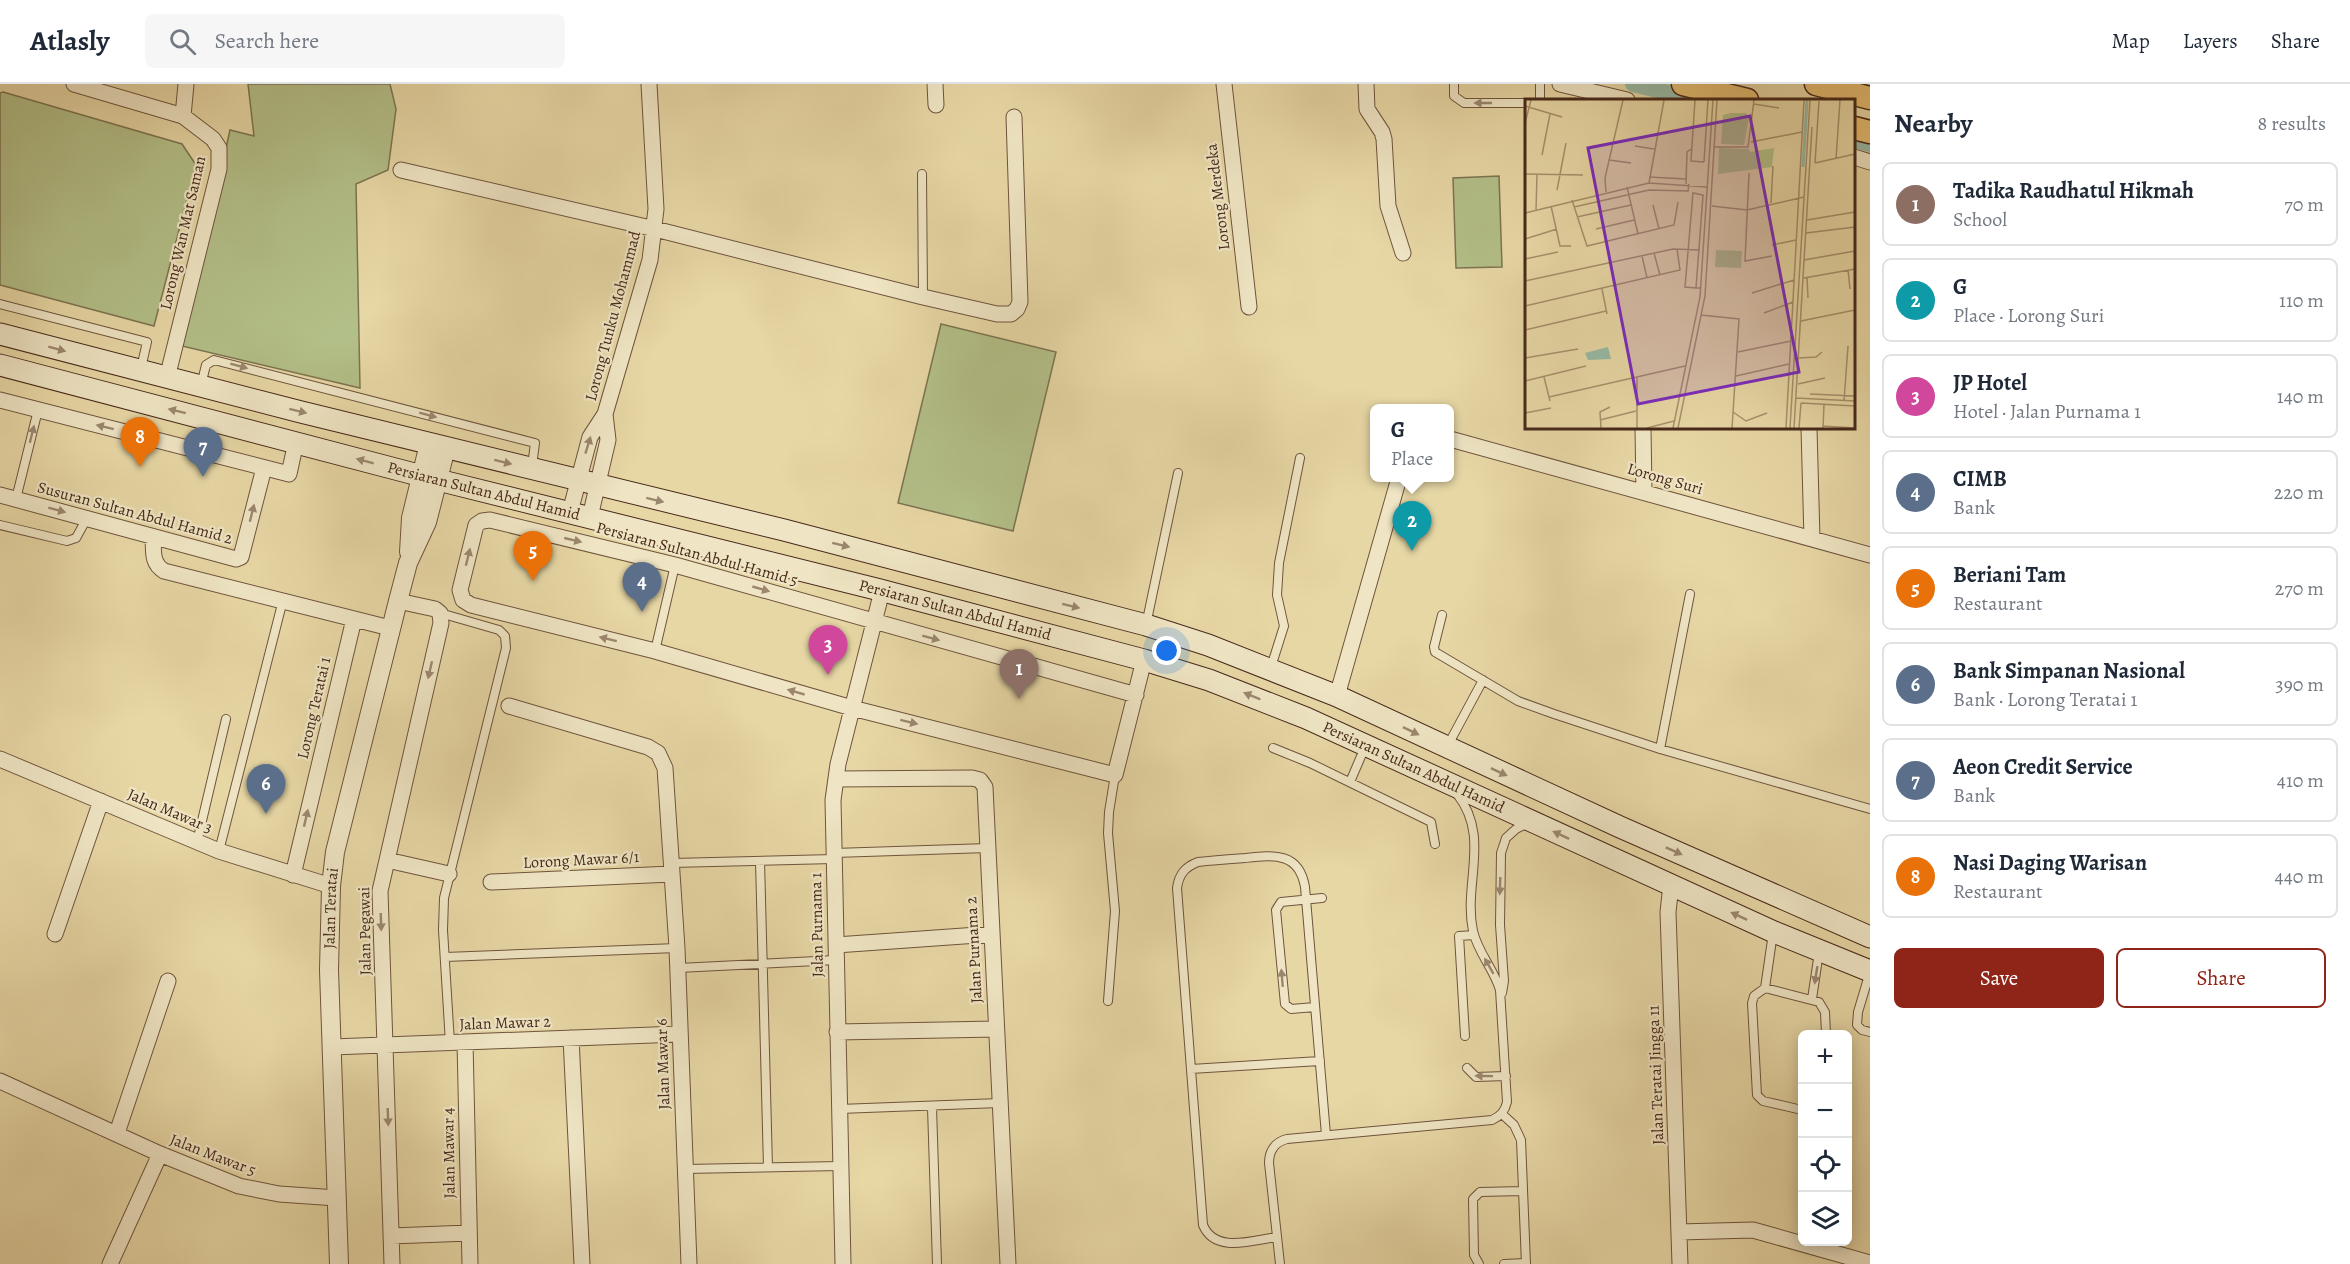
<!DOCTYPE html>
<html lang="en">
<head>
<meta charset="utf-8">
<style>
  body { margin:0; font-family:Alegreya,serif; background:#f6f6f7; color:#1f2937 }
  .controls { position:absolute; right:18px; bottom:18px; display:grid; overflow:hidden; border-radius:9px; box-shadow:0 3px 15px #0003 }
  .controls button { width:54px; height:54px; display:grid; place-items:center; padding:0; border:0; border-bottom:2px solid #e0e1e3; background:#fff; color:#1f2937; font:30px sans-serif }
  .you { position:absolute; left:1167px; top:567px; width:21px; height:21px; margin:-15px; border:4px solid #fff; border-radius:50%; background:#1a73e8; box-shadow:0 0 0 9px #1a73e833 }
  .badge { display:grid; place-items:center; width:39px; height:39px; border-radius:50%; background:#8f2418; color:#fff; font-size:20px; font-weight:700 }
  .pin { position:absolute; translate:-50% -50px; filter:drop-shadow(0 2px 3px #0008) }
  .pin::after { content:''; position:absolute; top:32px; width:21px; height:18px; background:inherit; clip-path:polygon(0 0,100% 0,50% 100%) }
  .popup { position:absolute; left:1370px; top:320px; width:84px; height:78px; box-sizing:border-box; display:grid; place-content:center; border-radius:9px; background:#fff; filter:drop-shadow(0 2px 4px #0005); font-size:20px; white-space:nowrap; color:#747a83 }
  .popup b { font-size:22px; color:#1f2937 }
  .popup::after { content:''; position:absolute; left:50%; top:100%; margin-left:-12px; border:12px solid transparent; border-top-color:#fff }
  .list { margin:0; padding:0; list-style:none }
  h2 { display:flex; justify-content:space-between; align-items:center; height:78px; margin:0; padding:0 24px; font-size:26px }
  h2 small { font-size:20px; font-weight:400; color:#747a83 }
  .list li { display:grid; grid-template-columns:39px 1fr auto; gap:18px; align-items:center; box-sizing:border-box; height:84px; margin:0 12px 12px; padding:0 12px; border:2px solid #e0e1e3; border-radius:9px }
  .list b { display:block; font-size:22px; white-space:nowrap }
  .list p { margin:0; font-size:20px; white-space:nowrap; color:#747a83 }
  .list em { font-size:20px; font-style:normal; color:#747a83 }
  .actions { display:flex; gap:12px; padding:18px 24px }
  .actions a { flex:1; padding:14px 0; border:2px solid #8f2418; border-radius:9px; text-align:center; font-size:21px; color:#8f2418 }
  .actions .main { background:#8f2418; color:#fff }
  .icon { flex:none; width:33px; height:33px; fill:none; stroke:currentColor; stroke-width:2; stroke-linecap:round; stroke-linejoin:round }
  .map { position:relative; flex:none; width:1870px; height:1180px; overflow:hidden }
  header { display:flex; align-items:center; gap:36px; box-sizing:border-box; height:84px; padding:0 30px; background:#fff; border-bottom:2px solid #e0e1e3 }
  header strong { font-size:28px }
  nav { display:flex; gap:33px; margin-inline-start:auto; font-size:21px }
  .search { width:420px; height:54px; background:#f6f6f7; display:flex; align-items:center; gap:15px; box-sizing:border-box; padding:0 21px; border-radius:9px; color:#747a83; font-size:22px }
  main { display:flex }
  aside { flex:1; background:#fff }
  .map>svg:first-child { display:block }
  .green { fill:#b3bf88; stroke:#7d7451; stroke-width:1.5 }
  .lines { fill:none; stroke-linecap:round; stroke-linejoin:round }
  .canal { stroke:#97baa6; stroke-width:16 }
  .service-casing { stroke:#6f543d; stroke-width:10 }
  .minor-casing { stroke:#6f543d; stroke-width:17 }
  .tertiary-casing { stroke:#6f543d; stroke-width:20 }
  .secondary-casing { stroke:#47291a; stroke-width:23 }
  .primary-casing { stroke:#47291a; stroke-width:25 }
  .service { stroke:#efe5c4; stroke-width:8 }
  .minor { stroke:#efe5c4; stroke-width:15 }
  .tertiary { stroke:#efe5c4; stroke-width:18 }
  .secondary { stroke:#efe5c4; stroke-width:21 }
  .primary { stroke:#e4bc72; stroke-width:22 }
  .oneway { fill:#9b876f }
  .labels { text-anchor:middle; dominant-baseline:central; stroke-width:4.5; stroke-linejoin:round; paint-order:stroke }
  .street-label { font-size:16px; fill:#47291a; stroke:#efe5c4 }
  .inset-river { fill:none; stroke:#97baa6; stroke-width:3 }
  .inset-road { fill:none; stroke:#a7916d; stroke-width:1.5 }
  .view { fill:#7b2cbf; fill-opacity:0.15; stroke:#7b2cbf; stroke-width:3 }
  .inset-edge { fill:none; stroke:#47291a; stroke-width:3 }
</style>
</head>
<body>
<header>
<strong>Atlasly</strong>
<div class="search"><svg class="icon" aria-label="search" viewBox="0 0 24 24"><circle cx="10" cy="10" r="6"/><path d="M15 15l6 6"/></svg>Search here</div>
<nav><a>Map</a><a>Layers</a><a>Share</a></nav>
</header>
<main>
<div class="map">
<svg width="1870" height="1180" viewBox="0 0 1870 1180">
  <rect width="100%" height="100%" fill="#e7d7a5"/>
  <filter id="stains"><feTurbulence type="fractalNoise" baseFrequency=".00333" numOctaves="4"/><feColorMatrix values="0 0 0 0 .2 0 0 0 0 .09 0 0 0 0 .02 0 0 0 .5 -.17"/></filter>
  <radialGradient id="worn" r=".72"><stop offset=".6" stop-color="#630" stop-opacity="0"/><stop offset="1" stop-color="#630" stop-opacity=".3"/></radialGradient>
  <path class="green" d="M248,0H390L396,25L388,86L356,100L360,304L182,262L230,46L254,52Z
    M3,8L182,60L196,81L154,242L0,201V9Z
    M1499,92L1502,183L1456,184L1453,94Z
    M941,240L1056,268L1013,447L898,419Z"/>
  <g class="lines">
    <path class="canal" d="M1633,0L1697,16
      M1854,56L1870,60"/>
    <defs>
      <path id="service" d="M1454,0V12L1464,19H1526
        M1540,16V0
        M922,90L923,213
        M0,220L147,258L141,284
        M201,301L206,281L214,276L535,359L532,382
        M16,415L38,326
        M0,441L67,457L76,454L87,434
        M440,529L499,546L505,552L506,564L444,814L443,846L450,959
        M1442,531L1434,563L1435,568L1518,617L1554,630L1660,665L1870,725
        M1146,541L1178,389
        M655,567L675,481
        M1271,583L1284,542L1277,511L1279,479L1300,374
        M1448,661L1483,596
        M1273,664L1310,679L1431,738L1435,760
        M1660,665L1690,510
        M1350,698L1365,663
        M197,758L226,635
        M219,767L283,516
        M834,769L988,764
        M760,777L768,1083
        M672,779L834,775
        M445,873L677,864
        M678,884L836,876
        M1870,888L1858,928L1857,941L1862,946L1870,948
        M1765,904L1773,849
        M1502,909L1504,897L1500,841L1501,769L1506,754L1516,745L1528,739
        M1812,915L1819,868
        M1108,917L1115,827L1108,749L1109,728L1115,691
        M1315,923L1291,925L1285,920L1276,826L1281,818L1322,814
        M1465,952L1459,852L1474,851
        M1467,984L1476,993L1506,992
        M1191,985L1320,977
        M932,1023L937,1180
        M839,1025L1000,1019
        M1802,1026L1763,1017L1757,1011L1752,919L1754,912L1765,904L1819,918L1825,928L1826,950
        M1502,1030L1514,1041L1521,1056L1526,1180
        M685,1085L840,1082
        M1277,1153C1253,1156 1215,1170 1203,1141L1177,804C1179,790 1185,783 1198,778C1214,776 1230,775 1245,774C1274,771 1299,768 1305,803L1326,1051
        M1280,1180L1269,1079C1269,1067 1275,1058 1287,1055L1492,1036C1501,1032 1505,1027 1507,1018L1500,906C1494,885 1478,869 1473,847C1463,799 1491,753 1457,710
        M1479,1180L1474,1171L1473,1115L1480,1108L1523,1107
        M1504,1180L1526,1179"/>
      <path id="minor" d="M74,0L183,32L213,55L219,64V85L167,294
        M935,0L936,21
        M1224,0L1249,223
        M1366,0L1367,25L1382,48L1384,55L1388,122L1403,169
        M1560,0L1627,16
        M183,32L186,0
        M1854,73L1870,78
        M401,86L655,145L923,213L997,230H1011L1017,225L1020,218L1014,33
        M0,316L289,390L296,358
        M1643,344L1644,408
        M1809,344L1812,455
        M1450,355L1870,471
        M0,411L236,475L241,473L264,384
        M570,428L590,353L605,330L650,176L656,125L649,0
        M590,433L608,356L605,330
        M153,453C154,467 151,479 164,487L390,544
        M1136,611L675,481L490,436L482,437L476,441L460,506L463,516L471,521L655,567L852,624L1115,691L1144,576
        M1337,612L1399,394
        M509,622L648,663L658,669L665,684L677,864L689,1180
        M0,675L219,767L331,802
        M836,695L972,694L980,696L985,703L1008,1180
        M387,776L449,790
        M293,791L354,535
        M491,798L672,790
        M1671,801L1668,828L1680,1180
        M55,850L101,717
        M836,861L992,850
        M837,948L996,945
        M571,954L582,1180
        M465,958L470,1180
        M332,963L679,950
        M0,997L160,1070L239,1102L279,1110L337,1114
        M117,1049L168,897
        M1679,1148L1753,1146L1870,1179
        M391,1152L469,1149
        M110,1180L160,1070
        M392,1180L380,807L441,539L440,529L435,525L398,517
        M843,1180L833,716L838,680L882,507"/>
      <g id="tertiary">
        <path d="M409,468L411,434L429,360"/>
        <path id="s1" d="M339,1180L329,886L331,802L335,768L398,517L408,479L427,438L446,364"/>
      </g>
      <g id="secondary">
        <path d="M0,250L301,328L784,446L1146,541L1208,561L1337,612L1620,743L1870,853"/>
        <path id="s2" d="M0,281L422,392L880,506L1144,576L1209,596L1306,634L1774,848L1870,887"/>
      </g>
      <path id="primary" d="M1683,0L1747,16
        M1816,0L1870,14
        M1854,44L1870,48"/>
    </defs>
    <use href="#service" class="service-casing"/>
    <use href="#minor" class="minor-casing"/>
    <use href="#tertiary" class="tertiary-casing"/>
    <use href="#secondary" class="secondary-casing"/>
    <use href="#primary" class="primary-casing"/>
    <use href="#service" class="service"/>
    <use href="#minor" class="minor"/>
    <use href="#tertiary" class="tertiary"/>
    <use href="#secondary" class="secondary"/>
    <use href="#primary" class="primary"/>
  </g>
  <defs><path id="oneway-solid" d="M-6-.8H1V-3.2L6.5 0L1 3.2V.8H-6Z" transform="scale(1.5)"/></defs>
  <g class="oneway">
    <use href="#oneway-solid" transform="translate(1483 19) rotate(180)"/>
    <use href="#oneway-solid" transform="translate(57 265) rotate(15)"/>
    <use href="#oneway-solid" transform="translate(239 282) rotate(15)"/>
    <use href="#oneway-solid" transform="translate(177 327) rotate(-166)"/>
    <use href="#oneway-solid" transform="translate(298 327) rotate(14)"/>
    <use href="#oneway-solid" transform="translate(428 331) rotate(15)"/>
    <use href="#oneway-solid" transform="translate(105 343) rotate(-166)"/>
    <use href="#oneway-solid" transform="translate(32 350) rotate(-76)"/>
    <use href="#oneway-solid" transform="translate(588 361) rotate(-73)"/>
    <use href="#oneway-solid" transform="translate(365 377) rotate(-165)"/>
    <use href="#oneway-solid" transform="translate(503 378) rotate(14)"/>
    <use href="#oneway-solid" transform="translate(655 416) rotate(14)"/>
    <use href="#oneway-solid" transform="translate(57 426) rotate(15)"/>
    <use href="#oneway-solid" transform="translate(252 429) rotate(-76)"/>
    <use href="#oneway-solid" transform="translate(573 456) rotate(13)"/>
    <use href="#oneway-solid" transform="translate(841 461) rotate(14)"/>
    <use href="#oneway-solid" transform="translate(468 473) rotate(-76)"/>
    <use href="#oneway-solid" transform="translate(761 505) rotate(16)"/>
    <use href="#oneway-solid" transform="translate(1071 522) rotate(14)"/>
    <use href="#oneway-solid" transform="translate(931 554) rotate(15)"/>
    <use href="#oneway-solid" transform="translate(608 555) rotate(-166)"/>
    <use href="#oneway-solid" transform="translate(430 586) rotate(103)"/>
    <use href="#oneway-solid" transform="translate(796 608) rotate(-164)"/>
    <use href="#oneway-solid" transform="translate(1252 612) rotate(-158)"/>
    <use href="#oneway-solid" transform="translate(909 638) rotate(14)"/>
    <use href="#oneway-solid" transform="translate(1411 647) rotate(26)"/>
    <use href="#oneway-solid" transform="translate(1499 688) rotate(25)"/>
    <use href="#oneway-solid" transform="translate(306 734) rotate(-77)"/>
    <use href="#oneway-solid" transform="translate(1561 751) rotate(-155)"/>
    <use href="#oneway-solid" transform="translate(1674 767) rotate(24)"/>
    <use href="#oneway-solid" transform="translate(1500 802) rotate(92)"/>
    <use href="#oneway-solid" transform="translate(1739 832) rotate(-155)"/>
    <use href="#oneway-solid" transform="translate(381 838) rotate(88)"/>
    <use href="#oneway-solid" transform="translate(1489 882) rotate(-120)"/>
    <use href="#oneway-solid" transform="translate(1816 891) rotate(99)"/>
    <use href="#oneway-solid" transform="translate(1282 894) rotate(-95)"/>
    <use href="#oneway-solid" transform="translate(1484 992) rotate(-179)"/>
    <use href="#oneway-solid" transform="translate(388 1033) rotate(88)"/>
  </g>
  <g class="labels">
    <g class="street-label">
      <text transform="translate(1218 113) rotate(-97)">Lorong Merdeka</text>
      <text transform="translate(183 149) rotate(-77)">Lorong Wan Mat Saman</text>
      <text transform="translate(613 232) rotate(-75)">Lorong Tunku Mohammad</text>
      <text transform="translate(1665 395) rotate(16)">Lorong Suri</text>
      <text stroke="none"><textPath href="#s2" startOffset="500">Persiaran Sultan Abdul Hamid</textPath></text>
      <text transform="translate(135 429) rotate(15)">Susuran Sultan Abdul Hamid 2</text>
      <text transform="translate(697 470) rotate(15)">Persiaran Sultan Abdul Hamid 5</text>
      <text stroke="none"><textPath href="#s2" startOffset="986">Persiaran Sultan Abdul Hamid</textPath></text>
      <text transform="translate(314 624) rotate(-77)">Lorong Teratai 1</text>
      <text stroke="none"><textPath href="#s2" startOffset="1472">Persiaran Sultan Abdul Hamid</textPath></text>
      <text transform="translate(170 727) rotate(23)">Jalan Mawar 3</text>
      <text transform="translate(581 776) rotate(-3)">Lorong Mawar 6/1</text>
      <text stroke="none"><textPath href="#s1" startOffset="356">Jalan Teratai</textPath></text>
      <text transform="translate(817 841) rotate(-91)">Jalan Purnama 1</text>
      <text transform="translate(365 847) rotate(-91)">Jalan Pegawai</text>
      <text transform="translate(974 866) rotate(-93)">Jalan Purnama 2</text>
      <text transform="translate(505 939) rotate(-2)">Jalan Mawar 2</text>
      <text transform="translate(663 980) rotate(-92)">Jalan Mawar 6</text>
      <text transform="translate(1656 991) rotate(-92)">Jalan Teratai Jingga 11</text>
      <text transform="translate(449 1069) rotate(-91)">Jalan Mawar 4</text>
      <text transform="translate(213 1071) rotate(21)">Jalan Mawar 5</text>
    </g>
  </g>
  <g transform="translate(1525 15)">
    <rect width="330" height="330" fill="#e7d7a5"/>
    <path d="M206,14H221L224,18L219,46L196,45L198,16ZM194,49L224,50L225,53L249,49L247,68L193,75ZM191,151L217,152L216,169L190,168Z" fill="#b3bf88"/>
    <path d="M83,248L86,260L63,261L60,254Z" fill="#97baa6"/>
    <path class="inset-river" d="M278,68L282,1"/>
    <path class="inset-road" d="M170,1L166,62L179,63M229,5L254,9M0,7L37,18M0,24L6,1M226,43L277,33M110,47L129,50M189,48H223L229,1M17,56L25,15M311,60L315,1M84,61L106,64M179,63L183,1M290,64L294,2M290,64L330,55M224,74L220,162L247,157M0,75L58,76M124,78L161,80M124,84L139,1M161,85L162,53L166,50M102,88L113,135M32,91L41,44M81,93L80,79L98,1M47,101L62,147L149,126L153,103M246,104L248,67M128,106L134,130M26,107L35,147H46M187,107L222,111L279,98M49,108L124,91L163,92L164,85M11,111L12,75M0,114L124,84L182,88M52,118L106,106M282,121L330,113M71,130L109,121M281,134L330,128M0,140L32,130M247,146L271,141M129,154L135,176M117,157L122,179M0,160L33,153M279,161L330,152M323,171L325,190M282,178L283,199M279,179L330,170M0,182L148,150L175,151M171,189L178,96L168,94L160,188L171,189H176M77,190L82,215M227,194L269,181M0,207L155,171L152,150M239,214L268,203M176,216L214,220L207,329M276,222L330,211M0,231L81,212M213,253L266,242M0,259L53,250M273,259L291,258L297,253M211,277L264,265M19,278L25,302M0,282L61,267M273,285L300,279M285,295L330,297M24,298L160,267M271,299L330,302M319,302L323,247M276,304L330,307M208,313L221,322L242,314M0,314L26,309M75,321L111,312M298,327L330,329M76,329L75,313L85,308M112,329V277M122,329L149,322M148,329L175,198L188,1M153,329L180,197L192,1M261,329L279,1M265,329L285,1M269,329L287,28M274,329L276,304M298,329L299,305"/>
    <path class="view" d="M225,17L274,273L113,305L63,49Z"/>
    <rect width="330" height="330" class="inset-edge"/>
  </g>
  <rect width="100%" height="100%" filter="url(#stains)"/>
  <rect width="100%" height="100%" fill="url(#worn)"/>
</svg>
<div class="controls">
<button>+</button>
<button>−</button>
<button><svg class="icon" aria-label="locate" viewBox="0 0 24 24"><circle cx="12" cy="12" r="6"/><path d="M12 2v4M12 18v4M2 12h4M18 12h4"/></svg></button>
<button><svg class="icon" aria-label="layers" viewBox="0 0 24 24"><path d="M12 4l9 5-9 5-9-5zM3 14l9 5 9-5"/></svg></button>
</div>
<div class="you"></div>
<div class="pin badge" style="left:1019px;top:615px;background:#8d6e63">1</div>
<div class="pin badge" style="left:1412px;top:467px;background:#0f9aa8">2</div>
<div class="popup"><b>G</b>Place</div>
<div class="pin badge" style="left:828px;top:591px;background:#d1479c">3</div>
<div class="pin badge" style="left:642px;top:528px;background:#5c6f8a">4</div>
<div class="pin badge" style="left:533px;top:497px;background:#e8710a">5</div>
<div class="pin badge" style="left:266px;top:730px;background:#5c6f8a">6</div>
<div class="pin badge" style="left:203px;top:393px;background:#5c6f8a">7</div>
<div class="pin badge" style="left:140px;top:383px;background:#e8710a">8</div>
</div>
<aside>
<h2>Nearby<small>8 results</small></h2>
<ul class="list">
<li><span class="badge" style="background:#8d6e63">1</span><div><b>Tadika Raudhatul Hikmah</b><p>School</p></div><em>70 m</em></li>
<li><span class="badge" style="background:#0f9aa8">2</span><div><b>G</b><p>Place · Lorong Suri</p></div><em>110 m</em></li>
<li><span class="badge" style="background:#d1479c">3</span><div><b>JP Hotel</b><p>Hotel · Jalan Purnama 1</p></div><em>140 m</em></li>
<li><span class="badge" style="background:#5c6f8a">4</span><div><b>CIMB</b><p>Bank</p></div><em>220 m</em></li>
<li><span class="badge" style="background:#e8710a">5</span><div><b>Beriani Tam</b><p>Restaurant</p></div><em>270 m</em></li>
<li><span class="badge" style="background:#5c6f8a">6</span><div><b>Bank Simpanan Nasional</b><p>Bank · Lorong Teratai 1</p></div><em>390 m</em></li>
<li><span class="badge" style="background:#5c6f8a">7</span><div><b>Aeon Credit Service</b><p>Bank</p></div><em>410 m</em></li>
<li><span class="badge" style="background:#e8710a">8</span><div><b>Nasi Daging Warisan</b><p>Restaurant</p></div><em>440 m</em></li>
</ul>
<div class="actions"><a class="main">Save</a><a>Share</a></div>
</aside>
</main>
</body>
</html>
